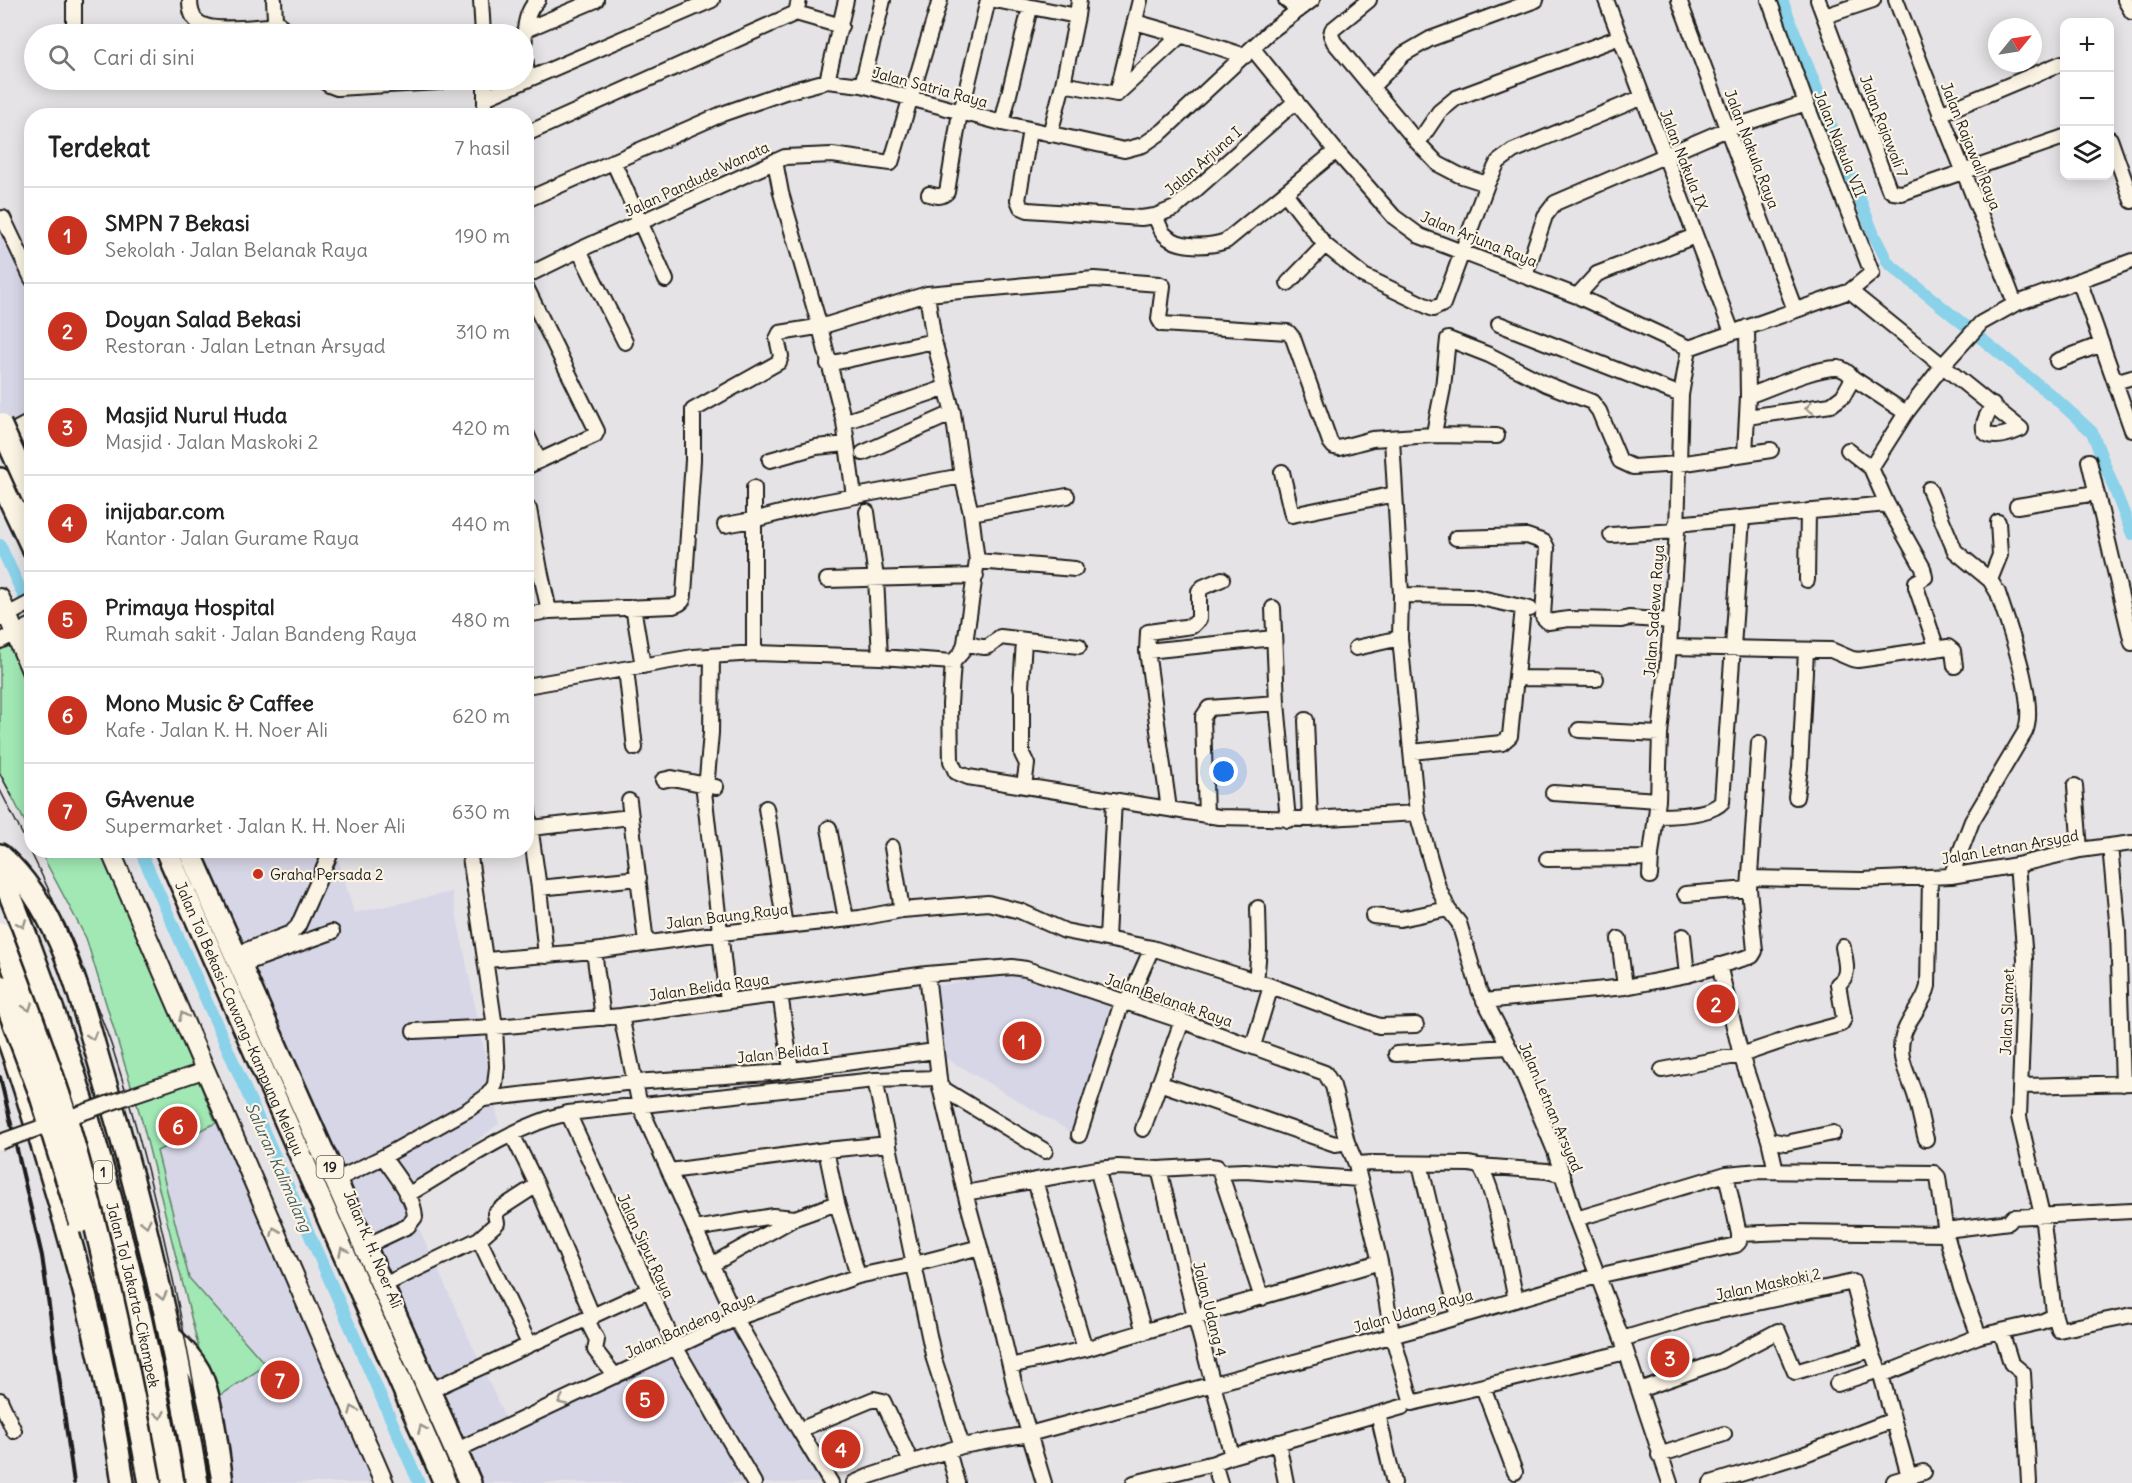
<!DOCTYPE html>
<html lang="id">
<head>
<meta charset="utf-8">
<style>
  body { margin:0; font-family:Delius,sans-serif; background:#f2f2f2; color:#222 }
  .controls { position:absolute; right:18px; top:18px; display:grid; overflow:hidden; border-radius:12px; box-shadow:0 3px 15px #0003 }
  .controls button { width:54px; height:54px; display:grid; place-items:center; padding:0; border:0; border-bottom:2px solid #e0e0e0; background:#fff; color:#222; font:30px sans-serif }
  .compass { position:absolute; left:1988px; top:18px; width:54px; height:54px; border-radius:50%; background:#fff; box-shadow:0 3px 15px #0003; rotate:60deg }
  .you { position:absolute; left:1224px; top:772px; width:21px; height:21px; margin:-15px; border:4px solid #fff; border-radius:50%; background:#1a73e8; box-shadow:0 0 0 9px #1a73e833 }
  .badge { display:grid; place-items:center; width:39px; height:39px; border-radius:50%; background:#c8321e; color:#fff; font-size:20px; font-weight:700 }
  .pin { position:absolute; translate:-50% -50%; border:3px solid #fff; box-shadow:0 2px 6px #0006 }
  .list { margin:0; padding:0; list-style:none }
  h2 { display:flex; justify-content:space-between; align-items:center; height:78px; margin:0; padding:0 24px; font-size:26px }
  h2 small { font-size:20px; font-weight:400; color:#767676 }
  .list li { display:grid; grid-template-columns:39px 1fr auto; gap:18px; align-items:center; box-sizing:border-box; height:96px; padding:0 24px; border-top:2px solid #e0e0e0 }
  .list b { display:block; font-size:22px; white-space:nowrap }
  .list p { margin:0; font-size:20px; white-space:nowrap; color:#767676 }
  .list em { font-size:20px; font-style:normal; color:#767676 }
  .icon { flex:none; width:33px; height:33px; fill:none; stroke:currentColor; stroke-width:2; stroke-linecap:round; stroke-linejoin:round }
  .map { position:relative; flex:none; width:2132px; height:1483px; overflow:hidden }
  .search { position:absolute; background:#fff; box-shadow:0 3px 15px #0003; left:24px; top:24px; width:510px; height:66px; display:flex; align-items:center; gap:15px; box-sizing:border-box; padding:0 21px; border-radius:33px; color:#767676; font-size:22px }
  .panel { position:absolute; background:#fff; box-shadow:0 3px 15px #0003; left:24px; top:108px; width:510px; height:750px; border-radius:24px }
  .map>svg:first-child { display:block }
  .built { fill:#d6d6e7 }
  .green { fill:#a1e8b5; stroke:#5e8268; stroke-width:1.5 }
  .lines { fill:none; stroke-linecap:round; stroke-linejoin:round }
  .canal { stroke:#89d2ea; stroke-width:12 }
  .minor-casing { stroke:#1c1c1c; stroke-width:18 }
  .major-casing { stroke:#1c1c1c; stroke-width:22 }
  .highway-casing { stroke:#1c1c1c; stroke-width:26 }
  .minor { stroke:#fcf5e5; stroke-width:14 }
  .major { stroke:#fcf5e5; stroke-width:18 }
  .highway { stroke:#fcf5e5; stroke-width:21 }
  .tram { stroke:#1c1c1c; stroke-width:1.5 }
  .rail { stroke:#1c1c1c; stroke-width:4 }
  .minor-bridge-casing { stroke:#1c1c1c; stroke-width:18; stroke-linecap:butt }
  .highway-bridge-casing { stroke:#1c1c1c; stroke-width:26; stroke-linecap:butt }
  .minor-bridge { stroke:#fcf5e5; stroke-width:14 }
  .highway-bridge { stroke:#fcf5e5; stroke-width:21 }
  .oneway { stroke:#97938b }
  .poi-dot { fill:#c8321e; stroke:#fcf5e5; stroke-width:2 }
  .labels { text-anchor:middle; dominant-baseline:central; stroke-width:4.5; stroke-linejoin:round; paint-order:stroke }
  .shield { fill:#fcf5e5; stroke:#5f5d58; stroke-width:1.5 }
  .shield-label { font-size:14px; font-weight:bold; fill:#1c1c1c }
  .street-label { font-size:15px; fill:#1c1c1c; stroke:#fcf5e5 }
  .poi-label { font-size:15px; fill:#1c1c1c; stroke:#fcf5e5; text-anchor:start }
  .water-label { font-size:16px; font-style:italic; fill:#425c64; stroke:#fcf5e5 }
</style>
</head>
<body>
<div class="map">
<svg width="2132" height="1483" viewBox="0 0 2132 1483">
  <rect width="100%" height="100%" fill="#e6e3e6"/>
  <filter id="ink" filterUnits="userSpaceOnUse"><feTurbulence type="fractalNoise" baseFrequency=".0167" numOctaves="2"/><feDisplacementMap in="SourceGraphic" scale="12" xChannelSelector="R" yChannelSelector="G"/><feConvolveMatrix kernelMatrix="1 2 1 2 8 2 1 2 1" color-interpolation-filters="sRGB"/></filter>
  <g filter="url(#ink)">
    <path class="built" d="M0,216L31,286V483L0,415Z
      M199,851H336L354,913L452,892L499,1124L404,1195L507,1422L725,1316L821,1483H474Z
      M1008,974L1037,979L1115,1008L1071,1132L944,1057L939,1025L936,986Z
      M216,1123L377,1483H231L212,1401L266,1365L189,1278L157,1151Z"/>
    <path class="green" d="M18,642L31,675V834L0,773V650Z
      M40,851H104L216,1123L157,1151L189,1278L266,1365L212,1401L142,1121L86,938Z"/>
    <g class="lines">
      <path class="canal" d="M1782,0L1874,235L1888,263L2056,399L2092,432L2132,534
        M0,545L32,614
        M140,850L419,1483"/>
      <defs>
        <path id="minor" d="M190,0C190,8 191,17 198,22C211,33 252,27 269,26L274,23L275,19
          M274,0L275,19L288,34
          M481,0L483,34
          M995,0L1077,16L1063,84L1050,134
          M1286,0L1299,10
          M1369,0L1332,30L1331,35L1334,42L1418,143L1438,164L1459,175L1487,184
          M1606,0L1732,332
          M1679,0L1795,310
          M1818,0L1889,189L1893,192L1902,193L2064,137
          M1896,0C1935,102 1977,202 2015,304
          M2125,0L2132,12
          M796,13L841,26
          M1077,16L1079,0
          M1825,16L1873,0
          M1135,22L1181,35L1245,56
          M525,30L596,0
          M74,34V0
          M1253,49L1336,151L1394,217L1420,236L1577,296L1689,348
          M527,79C526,55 518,17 538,0
          M323,80L329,85L337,88L439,82
          M485,80V116
          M827,81L846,0
          M1063,84L1117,94L1181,35
          M862,85L883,0
          M1372,87L1404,54L1430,39L1536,0
          M1117,94L1140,0
          M485,98L712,0
          M1940,114L2062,63
          M1002,123L1030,8
          M1030,130L1018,200L1021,207L1028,210L1141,218L1155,216L1175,208L1296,101
          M526,134L796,13L799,0
          M2110,139L2132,201
          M1418,143L1439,112L1456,98L1620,37
          M613,161L666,280
          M775,161L781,193L820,327L844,422L854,496
          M1285,193L1325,245L1364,276L1433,309L1443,304L1487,184L1498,162L1513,151L1643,97
          M929,194C936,196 941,198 947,192L960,112L962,108L988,0
          M526,200L722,114L785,92L827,81L862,85L1002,123L1124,150L1143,145L1163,131L1268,33L1312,0
          M1155,216C1158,222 1160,229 1164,234C1178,249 1209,247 1226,241L1336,151
          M3,218L32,279
          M579,250L625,342
          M526,276L579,250L785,157L832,155L891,163L940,0
          M1525,276L1545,216L1555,203L1727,129L1806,103
          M2079,280L2132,430
          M1288,283L1325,245
          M526,287L597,431L595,435L526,467
          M1850,291L2021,429C1994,441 1970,440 1993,405
          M927,294L934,341L953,413L962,476
          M1577,296L1597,274L1695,236
          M1499,324L1681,395
          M1689,348L1850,291L1872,273L1806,103L1769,0
          M2057,361L2102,344
          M828,364L934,341
          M2115,382L2132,377
          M1748,396C1771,388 1815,367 1838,368C1845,369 1849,373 1853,378L1906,413
          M1747,417L1831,405L1843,396L1853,378
          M844,422L945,388
          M1435,428L1443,388L1448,339L1489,355L1546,384L1592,402L1599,411L1620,461L1633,467L1679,464L1771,450
          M526,433L539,461
          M0,438L32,421
          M1392,439L1401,595L1400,638L1417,813L1438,887L1448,909L1459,923L1479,990L1522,1072L1555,1151L1576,1219L1622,1339L1670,1483
          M12,442L32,433
          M1848,450L1871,468
          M863,453L953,413
          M1745,454L1748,396L1747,327
          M770,460L816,447L847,444
          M2089,461L2132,643
          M1871,468L1906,413L1943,365L1981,323L2015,304L2132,261
          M1871,468L1887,504L1923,568L1925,577L1916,582V587L1937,649
          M1282,472L1292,515L1395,494
          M754,488V653
          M1929,489L1955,551L1990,580L1998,593C2008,625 2038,703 2025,732L1972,821L1951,876
          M2017,506L2096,493
          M529,509L540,570L549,611
          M867,512L876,578L880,657
          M971,513L977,561L965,643L962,652L953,662L950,704L951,761L956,772L968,777L1219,817L1310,819L1417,813
          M1676,524L1887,504
          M725,525L753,520L819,503L962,476L971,513L1067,496
          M1611,535L1677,531
          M1456,538L1527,536L1544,542L1547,548L1543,617L1548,622L1569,619L1621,620L1629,618L1671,621
          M977,561L1075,569
          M827,580L976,576
          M1807,580L1808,511
          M1990,580L2000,555L1998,522
          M1401,595L1472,596L1530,609
          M633,607L643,666
          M1273,608L1277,703L1288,820
          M526,615L549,611L673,606C680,604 684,602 684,594L693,460V410L779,362L781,356L777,339L780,333L823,326L927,294L1094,279L1159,284L1163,286L1159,319L1162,324L1288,332L1293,338L1330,442L1334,447L1339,448L1372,439L1433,435L1497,436
          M0,619L32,602
          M0,641L32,625
          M1024,641L1021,687L1022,691V754L1027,764L1024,786
          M965,643C984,647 985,652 1000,637L1079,646
          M1669,647L1831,650L1852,659L1858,660L1948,647L1953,651L1955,666
          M1356,648L1400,638
          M1147,651L1274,638
          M712,656L711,733L707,778L703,783L728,1001
          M626,669L635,748
          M1517,678L1596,679
          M526,686L693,657L756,653L880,657L953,662
          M1306,720L1310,819
          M1579,730L1660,734
          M1411,752L1502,743L1510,736L1523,608
          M663,780L672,778L716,787
          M2075,786L2080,850
          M1553,793L1658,800
          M1796,797L1800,768L1806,651
          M526,798L539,888L546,956
          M629,801L646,943
          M766,808L785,926
          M1169,809L1147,651L1148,632L1192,626L1199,619V591L1203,587L1222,579
          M1206,816L1203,717L1209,708L1277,703
          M1656,816C1673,816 1711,815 1722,802L1742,519
          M531,828L631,817
          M829,828L846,919
          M2110,846L2118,931L2123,1084
          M892,847L902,910
          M1547,859L1651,858
          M2017,865L2025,959L2019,1117L2042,1215L2054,1313L2059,1330L2132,1315
          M1650,876L1651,855L1658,800L1660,734L1669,647L1677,531L1681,395L1689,348
          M1750,878L1862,880L1951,876L2017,865L2080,850L2132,843
          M539,888L639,878
          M1685,894L1749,889
          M1373,916L1400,919L1448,909
          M1683,936L1687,975
          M1107,938L1114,800
          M1619,939L1625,987
          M244,951L291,933L298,926L332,850
          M594,951L603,1018
          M486,960L594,951L721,933L860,918L902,910L988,903L1020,911L1065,931L1152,948L1271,986L1379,1026L1416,1025
          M249,962L332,932
          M1719,965L1741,1055L1769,1140L1786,1143L1833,1133
          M927,974L940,1087L965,1193L995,1302L1015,1387L1044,1483
          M1256,982L1259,949L1258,908
          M780,993L791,1070
          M1484,1001L1625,987L1687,975L1752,956L1755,951L1749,889L1759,743
          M1127,1004L1152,948
          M621,1016L640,1106L695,1229L741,1328L799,1430L831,1483
          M414,1031L495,1027L621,1016L927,974L1012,967L1026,969L1182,1021L1325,1073L1333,1086L1347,1142L1356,1164L1380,1262L1392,1334L1412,1403L1626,1352
          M1253,1046L1271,986
          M1396,1054L1508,1047
          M1662,1070L1741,1055L1797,1036L1841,1024L1844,1019L1838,984C1851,976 1845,960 1843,947
          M875,1080L934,1359L962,1446
          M1159,1083L1335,1144L1347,1142
          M2021,1086L2132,1083
          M940,1087L1045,1151
          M135,1094L206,1070
          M484,1099L634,1082L770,1073L935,1051
          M568,1113L676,1348L754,1483
          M1143,1129L1182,1021
          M512,1134L537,1185L593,1317
          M1079,1135L1122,1002
          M1926,1139C1922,1126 1920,1112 1916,1098C1910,1077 1896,1058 1903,1036C1908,1017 1924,1005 1928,986L1930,877
          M1769,1140L1776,1171
          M826,1150L837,1203L858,1276
          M1356,1164L1372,1163L1469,1164L1479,1166C1494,1181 1510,1274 1516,1300
          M1420,1164L1436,1231L1459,1316
          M1479,1166L1547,1171L1563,1175
          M1097,1169L1144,1332
          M1159,1169L1195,1316L1232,1456
          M670,1171L826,1150L889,1144
          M1220,1172L1262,1298
          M342,1177L383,1157L469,1109L487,1096L495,1085L497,1067L495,1027L469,850
          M1035,1181L1085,1349
          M965,1193L1097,1169L1118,1167L1159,1169L1210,1166L1217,1167L1220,1172L1245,1171L1359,1179
          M407,1195C459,1165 510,1127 568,1113L875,1080L938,1078
          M1576,1219L1726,1174L1760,1171L1934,1173L1938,1177L1946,1234L1961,1288L1979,1336
          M695,1229L773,1216L795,1218
          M1946,1230L2009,1222L2013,1217L2132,1211
          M1739,1234L1787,1232L1946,1234
          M479,1239L529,1344
          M370,1244L408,1226L415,1217C414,1196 395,1174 383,1157
          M711,1265L795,1218L837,1203
          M388,1283L479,1239L497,1223L495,1214L500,1209L537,1185
          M587,1320L597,1340L595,1350L615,1376
          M2001,1331L2011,1363L2023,1373L2029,1483
          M1622,1339L1701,1315L1853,1282L1871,1350
          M1010,1366L1085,1349L1380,1262
          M1837,1384L1879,1370
          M1483,1387L1515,1472
          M433,1389L649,1290
          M1639,1390L1721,1361L1778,1331L1795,1372L1871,1350L1881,1375
          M0,1400L14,1431
          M1378,1414L1394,1483
          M799,1430L874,1399L883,1401L911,1462
          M1278,1442L1286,1483
          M459,1449L737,1318L858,1276L915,1264L980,1247
          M948,1451L957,1483
          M1659,1455L1724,1434
          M1214,1463L1220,1483
          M1909,1476L1881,1375L1979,1336L2041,1322L2052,1317L2054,1313
          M854,1483L870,1476L962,1446L1029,1434L1413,1330L1597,1276L1736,1245L1739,1242V1234L1726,1174
          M1134,1483L1214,1463L1232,1456L1402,1407
          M1711,1483L1805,1454L1893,1420
          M1895,1483L1894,1481L1924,1472"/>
        <path id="major" d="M0,598L32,673
          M110,850L384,1483"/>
        <g id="highway">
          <path d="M0,479L32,547"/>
          <path id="s1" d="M166,850L445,1483"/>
          <path d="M189,850L470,1483"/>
          <path d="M0,855C62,911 80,998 103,1075C144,1209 175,1344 197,1483"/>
          <path id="s2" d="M0,870C81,1067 137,1273 173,1483"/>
          <path d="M0,1017C20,1070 36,1124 52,1178C82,1278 109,1379 123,1483"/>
          <path d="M172,1338C182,1348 192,1358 199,1371C212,1397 218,1453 222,1483"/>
        </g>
      </defs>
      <use href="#minor" class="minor-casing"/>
      <use href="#major" class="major-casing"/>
      <use href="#highway" class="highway-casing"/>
      <use href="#minor" class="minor"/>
      <use href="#major" class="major"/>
      <use href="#highway" class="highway"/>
      <path class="tram" d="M0,774L12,796
        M0,790C34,855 64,921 90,989C98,1010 107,1031 114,1053C159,1193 186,1338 212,1483"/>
      <path class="rail" d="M0,1077L42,1256L74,1483"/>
      <defs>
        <path id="minor-bridge" d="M0,1142L135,1094"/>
        <path id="highway-bridge" d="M0,424L32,495
          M0,933C23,993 46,1053 65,1114C101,1235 127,1358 150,1483
          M0,986L40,1093L80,1222"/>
      </defs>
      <use href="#minor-bridge" class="minor-bridge-casing"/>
      <use href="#highway-bridge" class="highway-bridge-casing"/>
      <use href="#minor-bridge" class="minor-bridge"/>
      <use href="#highway-bridge" class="highway-bridge"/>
    </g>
    <defs><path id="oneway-chevron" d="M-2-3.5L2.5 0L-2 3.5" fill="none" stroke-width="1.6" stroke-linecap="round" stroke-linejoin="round" transform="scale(1.5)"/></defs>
    <g class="oneway">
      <use href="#oneway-chevron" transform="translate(1809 408) rotate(172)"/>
      <use href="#oneway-chevron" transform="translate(22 924) rotate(69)"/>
      <use href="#oneway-chevron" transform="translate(28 1007) rotate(70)"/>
      <use href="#oneway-chevron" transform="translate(183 1016) rotate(-114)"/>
      <use href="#oneway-chevron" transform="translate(92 1036) rotate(73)"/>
      <use href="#oneway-chevron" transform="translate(146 1223) rotate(76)"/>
      <use href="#oneway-chevron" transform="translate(275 1231) rotate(-113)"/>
      <use href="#oneway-chevron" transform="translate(343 1251) rotate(-114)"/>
      <use href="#oneway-chevron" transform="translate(162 1296) rotate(77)"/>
      <use href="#oneway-chevron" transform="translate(562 1401) rotate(155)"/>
      <use href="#oneway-chevron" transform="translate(353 1410) rotate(-113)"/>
      <use href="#oneway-chevron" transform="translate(160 1415) rotate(79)"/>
      <use href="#oneway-chevron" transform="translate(422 1429) rotate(-114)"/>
    </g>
  </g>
  <circle class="poi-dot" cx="258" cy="874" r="6"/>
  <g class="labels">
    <g class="shield">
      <rect x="316.5" y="1156" width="27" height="22" rx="4.5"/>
      <rect x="94" y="1161" width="18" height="22" rx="4.5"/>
    </g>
    <g class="shield-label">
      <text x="330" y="1167">19</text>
      <text x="103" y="1172">1</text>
    </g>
    <g class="street-label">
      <text transform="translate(930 87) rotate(15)">Jalan Satria Raya</text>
      <text transform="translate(1884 126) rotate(69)">Jalan Rajawali 7</text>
      <text transform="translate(1840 144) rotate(68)">Jalan Nakula VII</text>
      <text transform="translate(1971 146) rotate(68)">Jalan Rajawali Raya</text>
      <text transform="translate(1752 149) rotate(69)">Jalan Nakula Raya</text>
      <text transform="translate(1684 160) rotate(69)">Jalan Nakula IX</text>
      <text transform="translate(1203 161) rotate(-41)">Jalan Arjuna I</text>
      <text transform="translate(697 179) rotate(-25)">Jalan Pandude Wanata</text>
      <text transform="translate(1479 239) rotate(22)">Jalan Arjuna Raya</text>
      <text transform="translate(1654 611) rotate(-86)">Jalan Sadewa Raya</text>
      <text transform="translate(2010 847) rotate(-10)">Jalan Letnan Arsyad</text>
      <text transform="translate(727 916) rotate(-7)">Jalan Baung Raya</text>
      <text transform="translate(709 987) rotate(-8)">Jalan Belida Raya</text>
      <text transform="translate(1169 1000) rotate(19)">Jalan Belanak Raya</text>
      <text transform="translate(2007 1012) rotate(-88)">Jalan Slamet</text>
      <text stroke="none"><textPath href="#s1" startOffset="184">Jalan Tol Bekasi–Cawang–Kampung Melayu</textPath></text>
      <text transform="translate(783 1053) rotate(-6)">Jalan Belida I</text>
      <text transform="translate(1551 1107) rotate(67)">Jalan Letnan Arsyad</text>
      <text transform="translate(646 1246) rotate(65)">Jalan Siput Raya</text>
      <text transform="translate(373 1249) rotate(67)">Jalan K. H. Noer Ali</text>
      <text transform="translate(1768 1284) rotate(-12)">Jalan Maskoki 2</text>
      <text stroke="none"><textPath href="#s2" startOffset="446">Jalan Tol Jakarta–Cikampek</textPath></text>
      <text transform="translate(1210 1309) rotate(76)">Jalan Udang 4</text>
      <text transform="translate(1413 1311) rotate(-16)">Jalan Udang Raya</text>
      <text transform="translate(690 1325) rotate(-24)">Jalan Bandeng Raya</text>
    </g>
    <g class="poi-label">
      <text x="270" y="874">Graha Persada 2</text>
    </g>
    <g class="water-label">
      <text transform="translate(279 1167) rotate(66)">Saluran Kalimalang</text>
    </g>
  </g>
</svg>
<div class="controls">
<button>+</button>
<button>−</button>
<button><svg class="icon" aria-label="layers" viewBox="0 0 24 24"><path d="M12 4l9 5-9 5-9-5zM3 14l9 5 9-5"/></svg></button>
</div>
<svg class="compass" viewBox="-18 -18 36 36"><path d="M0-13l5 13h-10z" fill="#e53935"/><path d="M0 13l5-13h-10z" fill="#767676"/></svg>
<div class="you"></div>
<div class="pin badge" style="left:1022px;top:1041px">1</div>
<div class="pin badge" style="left:1716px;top:1004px">2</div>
<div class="pin badge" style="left:1670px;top:1358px">3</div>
<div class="pin badge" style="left:841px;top:1449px">4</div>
<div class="pin badge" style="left:645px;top:1399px">5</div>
<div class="pin badge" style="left:178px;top:1126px">6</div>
<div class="pin badge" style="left:280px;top:1380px">7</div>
<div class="search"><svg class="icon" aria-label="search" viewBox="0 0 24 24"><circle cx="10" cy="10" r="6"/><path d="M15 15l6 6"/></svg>Cari di sini</div>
<section class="panel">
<h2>Terdekat<small>7 hasil</small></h2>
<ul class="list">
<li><span class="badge">1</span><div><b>SMPN 7 Bekasi</b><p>Sekolah · Jalan Belanak Raya</p></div><em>190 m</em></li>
<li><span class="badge">2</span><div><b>Doyan Salad Bekasi</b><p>Restoran · Jalan Letnan Arsyad</p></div><em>310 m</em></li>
<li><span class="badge">3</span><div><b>Masjid Nurul Huda</b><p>Masjid · Jalan Maskoki 2</p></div><em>420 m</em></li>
<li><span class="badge">4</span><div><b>inijabar.com</b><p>Kantor · Jalan Gurame Raya</p></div><em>440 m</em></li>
<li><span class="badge">5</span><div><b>Primaya Hospital</b><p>Rumah sakit · Jalan Bandeng Raya</p></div><em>480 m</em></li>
<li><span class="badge">6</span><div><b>Mono Music &amp; Caffee</b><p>Kafe · Jalan K. H. Noer Ali</p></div><em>620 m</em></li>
<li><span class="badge">7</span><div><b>GAvenue</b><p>Supermarket · Jalan K. H. Noer Ali</p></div><em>630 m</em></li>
</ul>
</section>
</div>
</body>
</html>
